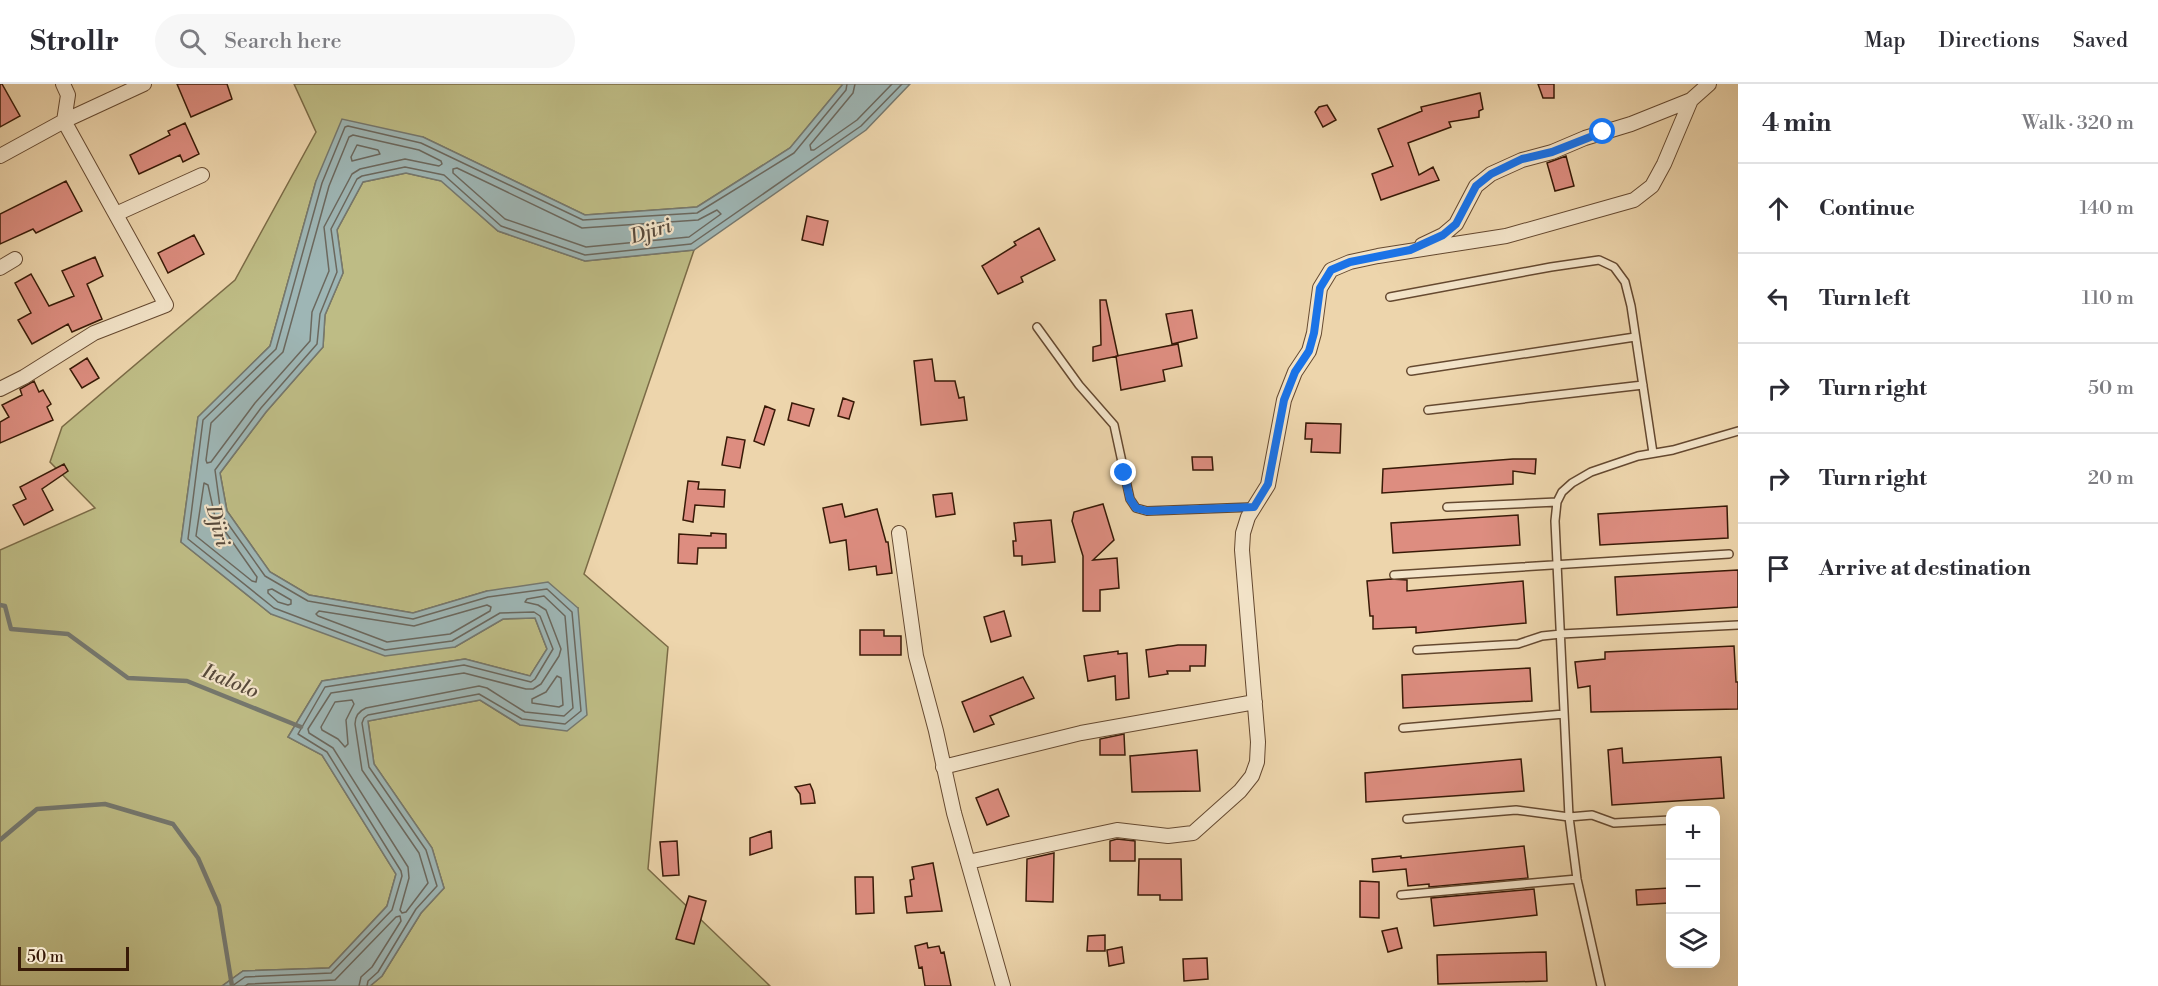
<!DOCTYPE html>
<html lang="en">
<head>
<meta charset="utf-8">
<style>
  body { margin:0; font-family:"Libre Bodoni",serif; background:#f7f7f7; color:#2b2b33 }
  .controls { position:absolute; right:18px; bottom:18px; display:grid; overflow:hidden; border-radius:12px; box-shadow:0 6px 24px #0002 }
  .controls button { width:54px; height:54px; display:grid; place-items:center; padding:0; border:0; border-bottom:2px solid #e1e1e2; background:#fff; color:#2b2b33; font:30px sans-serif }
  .scale { position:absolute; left:18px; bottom:15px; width:111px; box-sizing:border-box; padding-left:6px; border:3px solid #381a07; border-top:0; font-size:16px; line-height:21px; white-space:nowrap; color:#381a07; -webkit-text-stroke:4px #f3e4c9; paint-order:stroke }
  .stop { position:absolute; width:18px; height:18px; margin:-14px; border:4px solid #1a73e8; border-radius:50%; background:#fff }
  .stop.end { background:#1a73e8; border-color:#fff; box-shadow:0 2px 6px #0008 }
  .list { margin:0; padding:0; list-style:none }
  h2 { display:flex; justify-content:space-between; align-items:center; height:78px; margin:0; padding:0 24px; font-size:26px }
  h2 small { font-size:20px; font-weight:400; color:#7c7c81 }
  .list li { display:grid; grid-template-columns:39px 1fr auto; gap:18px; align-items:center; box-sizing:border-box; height:90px; padding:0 24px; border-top:2px solid #e1e1e2 }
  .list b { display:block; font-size:22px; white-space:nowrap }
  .list em { font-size:20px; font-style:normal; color:#7c7c81 }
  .icon { flex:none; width:33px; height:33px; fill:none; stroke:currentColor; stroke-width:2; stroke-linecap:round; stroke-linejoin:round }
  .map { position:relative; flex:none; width:1738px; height:902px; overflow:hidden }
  header { display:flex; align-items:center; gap:36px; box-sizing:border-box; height:84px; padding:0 30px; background:#fff; border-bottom:2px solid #e1e1e2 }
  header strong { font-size:28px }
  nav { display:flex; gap:33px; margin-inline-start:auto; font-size:21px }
  .search { width:420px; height:54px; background:#f7f7f7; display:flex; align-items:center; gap:15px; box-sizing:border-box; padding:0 21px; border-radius:33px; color:#7c7c81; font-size:22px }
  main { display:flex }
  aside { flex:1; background:#fff }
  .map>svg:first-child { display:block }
  .green { fill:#bebc85; stroke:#7b6b46; stroke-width:1.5 }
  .water { fill:#9eb6b5; stroke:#75786f; stroke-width:1.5 }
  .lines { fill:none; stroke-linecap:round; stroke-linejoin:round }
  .shore { stroke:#6b685e; stroke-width:1.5 }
  .stream { stroke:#75786f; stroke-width:4.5 }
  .building { fill:#dd8d80; stroke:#381a07; stroke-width:1.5 }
  .lane-casing { stroke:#654930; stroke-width:10 }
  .street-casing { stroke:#654930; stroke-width:16 }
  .lane { stroke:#f3e4c9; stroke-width:7 }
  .street { stroke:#f3e4c9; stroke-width:14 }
  .route { stroke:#1a73e8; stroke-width:8 }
  .labels { text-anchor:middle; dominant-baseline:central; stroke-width:4.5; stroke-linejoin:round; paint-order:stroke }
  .water-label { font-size:20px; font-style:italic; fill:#57493b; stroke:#f3e4c9 }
</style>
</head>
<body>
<header>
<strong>Strollr</strong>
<div class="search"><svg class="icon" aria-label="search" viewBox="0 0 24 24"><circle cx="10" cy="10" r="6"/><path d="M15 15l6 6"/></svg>Search here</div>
<nav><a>Map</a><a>Directions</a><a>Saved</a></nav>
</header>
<main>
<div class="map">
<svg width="1738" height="902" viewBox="0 0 1738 902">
  <rect width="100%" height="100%" fill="#edd5ac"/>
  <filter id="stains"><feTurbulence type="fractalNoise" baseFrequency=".00333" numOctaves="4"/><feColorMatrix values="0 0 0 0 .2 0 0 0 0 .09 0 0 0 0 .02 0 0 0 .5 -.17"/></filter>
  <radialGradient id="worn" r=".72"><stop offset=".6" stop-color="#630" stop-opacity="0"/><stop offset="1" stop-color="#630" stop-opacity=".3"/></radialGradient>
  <path class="green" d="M294,0H843L790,64L697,123L585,131L423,53L316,97L270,262L198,333L181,458L271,530L455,563L503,535L535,534L547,565L530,592L465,575L322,597L288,653L322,671L396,790L387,822L329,884L243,887L222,902H0V466L95,424L50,378L62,343L235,196L316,48Z
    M406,89L442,97L498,147L585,177L694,166L584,490L668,563L648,785L770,902H370L382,892L421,829L444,804L432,764L374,680L368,637L480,616L520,641L578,524L487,507L413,529L309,511L270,488L227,427L220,389L266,328L323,263L325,231L343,189L337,146L363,98Z"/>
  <path class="water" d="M843,0H910L866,46L694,166L585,177L498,147L441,97L406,89L363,98L337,146L343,189L325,231L323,263L266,328L220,389L227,427L270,488L309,511L413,529L487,507L548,498L578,524L587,631L567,647L520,641L480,616L368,637L374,680L432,764L444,804L421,829L382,892L370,902H222L243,887L329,884L387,822L396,790L322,671L288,653L322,597L465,575L530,592L547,565L535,534L503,535L455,563L385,572L271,530L181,458L198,333L270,262L316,97L342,35L423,53L585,131L697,123L790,64Z"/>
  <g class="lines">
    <path class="shore" d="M855,0L853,9L810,61L811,66H814L857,36L892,0
      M353,51L419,66L441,77L442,80L439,82L405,75L360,85L352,90L324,143L329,187L312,228L310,257L255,319L211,378L207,379L206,376L211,339L283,268L329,102L349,53Z
      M357,61L378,66L380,70L352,77L351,73Z
      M457,84L582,144L698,136L717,126L721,130L689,153L586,163L505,135L453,89V85Z
      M204,399L208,401L215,433L257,493L256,498L252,497L196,452Z
      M272,505L291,516V520L288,521L278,518L268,509V506Z
      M544,512L565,532L573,624L564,632L525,628L487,604L479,602L366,624C359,627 355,632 355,640L362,686L419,769L428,799L406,828L402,829L400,826L409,794L408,783L333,664L309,649L308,645L331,609L464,589L526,605H533L541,600L559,572L561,565L546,526L538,521L525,518L527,515Z
      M487,521L491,523L490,527L450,550L387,558L318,532L316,530L319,527L414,542Z
      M557,592L561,594L563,621L559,623L532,619V615L546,608Z
      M352,616L354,620L346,636L348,660L345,663L338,655L322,646L321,643L335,618Z
      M232,902L245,893L331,889L392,826L402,792L401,787L327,668L298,650L325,603L464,581L531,598L535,595L553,565L540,532L534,528L500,529L452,557L385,566L274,524L188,455L203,336L276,265L322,99L345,43L348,42L421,59L583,136L697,129L794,69L846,6L847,0
      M245,902L248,900L335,896L396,833L400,832L401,837L372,883L361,893L359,902
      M367,902L368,897L378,888L416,825L437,802L426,766L369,683L362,639L364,634L368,631L479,610L522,635L565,640L581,627L572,528L547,505L488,513L413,535L308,517L265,492L221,430L215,386L261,324L317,260L320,230L337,188L331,145L357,95L362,92L405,83L444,91L501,142L585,171L691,160L861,42L902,0"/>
    <path class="stream" d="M0,521L5,522L11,545L68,550L128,594L187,597L301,643
      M0,756L37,725L105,720L173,740L198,774L219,822L232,902"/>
  </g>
  <path class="building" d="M0,0H2L20,32L0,43Z
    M177,0H227L232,15L191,33Z
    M1538,0H1554V14H1543Z
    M1480,9L1483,25L1479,27V33L1449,38L1451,43L1408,59L1419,91L1433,83L1439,96L1381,116L1372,90L1393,82L1378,45L1422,27L1421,23Z
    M1327,21L1336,36L1323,43L1315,28L1319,23Z
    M185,39L199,70L183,78L180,71L139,90L130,71L170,51L168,47Z
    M1566,72L1574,102L1555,107L1547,79Z
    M66,97L82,127L36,149L33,145L0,160V130Z
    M807,132L828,137L823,161L802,156Z
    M1039,144L1055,176L1021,193L1023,198L998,210L982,182L1016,161L1014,158Z
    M194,151L204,170L168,189L158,169Z
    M95,173L103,192L87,200L102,235L72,248L68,240L32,260L18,236L31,229L15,199L31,190L49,222L74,212L62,187Z
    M1100,216H1106L1118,272L1093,277V263L1101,261Z
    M1192,226L1197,254L1172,260L1166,230Z
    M1178,260L1182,282L1163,286L1165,297L1121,306L1116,272Z
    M87,274L99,294L82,304L70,285Z
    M932,275L935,297H955L959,314L964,313L967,336L921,341L914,277Z
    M34,297L39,308L43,306L51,320L47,323L53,336L0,359V338L9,333L2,321L22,311L20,305Z
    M843,314L854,318L849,335L838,332Z
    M792,319L814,325L809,342L788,336Z
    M765,322L775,326L764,361L754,357Z
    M1306,339L1341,340L1340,369L1311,368L1312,355H1305Z
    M727,353L745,356L740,384L722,381Z
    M1192,373H1212L1213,386H1193Z
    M1513,375H1536L1535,390L1513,387V400L1382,409L1383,385Z
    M64,380L68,387L42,405L53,426L24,441L13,421L26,415L20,403Z
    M688,397L699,398L698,405L725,406L724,423L695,421L693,438L683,436Z
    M952,409L955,430L936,433L933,411Z
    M842,420L845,433L877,425L886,458H888L892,489L877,491L876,482L849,486L846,456L830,459L823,424Z
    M1103,420L1114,456L1093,476L1117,474L1119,504L1100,506V527H1083V472L1072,437L1074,428Z
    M1727,422L1728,454L1600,461L1598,430Z
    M1518,431L1520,461L1393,469L1391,439Z
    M1051,436L1055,478L1022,481V472H1014L1013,457H1016L1014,439Z
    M711,449L726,450V464H698L697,480L678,479L679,450L711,452Z
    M1738,486V523L1617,531L1615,493Z
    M1391,495L1407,496V507L1523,497L1526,539L1416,549V543L1373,545V532H1370L1367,497Z
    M1004,527L1011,552L991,558L984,533Z
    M860,546H884V552H901V571H860Z
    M1178,561H1206L1205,582H1190V587H1167L1168,590L1149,593L1146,566Z
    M1734,562L1736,598H1738V625L1591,628L1590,602L1578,604L1575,578L1605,575V568Z
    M1118,567V570L1127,569L1129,614L1116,616L1115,592L1088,597L1084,572Z
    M1530,584L1532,617L1403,624L1402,591Z
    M1023,593L1034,614L990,632L994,640L974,648L962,618Z
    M1124,650L1125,671H1100V655Z
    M1622,664L1623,679L1721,673L1724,714L1612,721L1608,666Z
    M1197,666L1200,707L1132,708L1130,672Z
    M1521,675L1524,707L1366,718L1365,689Z
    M810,700L813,707L815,719L801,720L800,710L795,703Z
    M998,705L1009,732L987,741L976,714Z
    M771,747L772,764L750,771V754Z
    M1117,755L1135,757V777H1110V757Z
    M677,757L679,791L663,792L660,758Z
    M1524,762L1528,794L1429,803V800L1408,802L1406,785L1373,788L1372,775L1401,772V774Z
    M1054,769L1053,818L1026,817L1027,775Z
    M1139,775H1181L1182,816H1160V811H1138Z
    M933,779L942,827L907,829L905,813L912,812L910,796L914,795L912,783Z
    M855,793H873L874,829L856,830Z
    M1360,797L1379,798V834L1360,833Z
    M1669,804V819L1637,821L1636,806Z
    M1534,805L1537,831L1434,842L1431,814Z
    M689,812L706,817L694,860L676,855Z
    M1397,844L1402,864L1388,868L1382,847Z
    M1105,851V867H1087L1088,852Z
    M927,859L928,864L939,862L941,869L944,868L951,902H925L922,883L919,884L915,862Z
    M1122,863L1124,879L1109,882L1107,866Z
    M1546,868L1547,897L1438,900L1437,871Z
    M1207,874L1208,895L1184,897L1183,875Z"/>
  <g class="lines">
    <defs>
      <path id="lane" d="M1390,213L1551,183L1599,176L1614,183L1625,198L1631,222L1653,369
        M1037,243L1079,301L1114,341L1130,415L1136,424L1147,427L1254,423
        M1411,287L1635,253
        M1428,326L1643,301
        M1447,423L1557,418
        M1394,491L1729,470
        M1417,566L1518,560L1542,552L1561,550L1738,541
        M1403,644L1564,630
        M1407,735L1516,726L1569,733L1592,731L1614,739L1670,736
        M1401,811L1577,795
        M1601,902L1577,795L1569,733L1555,437L1557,418L1562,408L1572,399L1591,388L1638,372L1673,366L1738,347"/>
      <path id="street" d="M0,72L64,37L68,11L63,0
        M116,130L202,91
        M1422,161L1443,151L1456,140L1476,102L1491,90L1522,76L1552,68L1585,54L1631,40L1691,16
        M0,184L15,175
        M0,305L24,293L94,249L166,221L64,37L144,0
        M899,449L916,572L936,647L954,729L1003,902
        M943,683L1081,649L1255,618
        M968,778L1117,746L1168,752L1193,749L1240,707L1252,692L1257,678L1258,658L1242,466L1243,449L1248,433L1268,401L1284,316L1295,288L1309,267L1314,249L1320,204L1331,186L1350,178L1378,172L1506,152L1634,116L1652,102L1664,80L1691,16L1709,0"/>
    </defs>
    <use href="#lane" class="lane-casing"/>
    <use href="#street" class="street-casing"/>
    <use href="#lane" class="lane"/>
    <use href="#street" class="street"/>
  </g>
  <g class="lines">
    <path class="route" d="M1124,389L1130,415L1136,424L1147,427L1254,423L1268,400L1284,316L1295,288L1309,267L1314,249L1320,204L1331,186L1350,178L1410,166L1443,151L1456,140L1476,102L1491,90L1522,75L1552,68L1603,48"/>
  </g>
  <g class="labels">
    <g class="water-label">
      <text transform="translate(651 148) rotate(-17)">Djiri</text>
      <text transform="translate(217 442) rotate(75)">Djiri</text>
      <text transform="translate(230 598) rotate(22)">Italolo</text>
    </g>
  </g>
  <rect width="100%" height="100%" filter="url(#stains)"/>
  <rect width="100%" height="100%" fill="url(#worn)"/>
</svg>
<div class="controls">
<button>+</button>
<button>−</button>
<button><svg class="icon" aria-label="layers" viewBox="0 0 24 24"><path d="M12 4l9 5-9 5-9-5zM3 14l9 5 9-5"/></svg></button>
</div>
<div class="scale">50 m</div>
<div class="stop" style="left:1603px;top:48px"></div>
<div class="stop end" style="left:1124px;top:389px"></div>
</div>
<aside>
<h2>4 min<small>Walk · 320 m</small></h2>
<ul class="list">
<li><svg class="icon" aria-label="ahead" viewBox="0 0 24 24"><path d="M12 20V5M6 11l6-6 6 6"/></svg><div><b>Continue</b></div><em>140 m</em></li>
<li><svg class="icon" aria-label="left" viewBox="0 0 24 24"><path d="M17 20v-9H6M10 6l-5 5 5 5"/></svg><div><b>Turn left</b></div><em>110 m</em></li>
<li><svg class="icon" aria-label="right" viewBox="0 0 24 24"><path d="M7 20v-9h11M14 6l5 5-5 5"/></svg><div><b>Turn right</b></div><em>50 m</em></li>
<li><svg class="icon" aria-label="right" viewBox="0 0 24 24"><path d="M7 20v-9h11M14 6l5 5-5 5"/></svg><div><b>Turn right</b></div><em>20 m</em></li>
<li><svg class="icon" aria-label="arrive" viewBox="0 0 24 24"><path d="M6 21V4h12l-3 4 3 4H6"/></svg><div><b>Arrive at destination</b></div></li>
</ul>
</aside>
</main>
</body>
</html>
